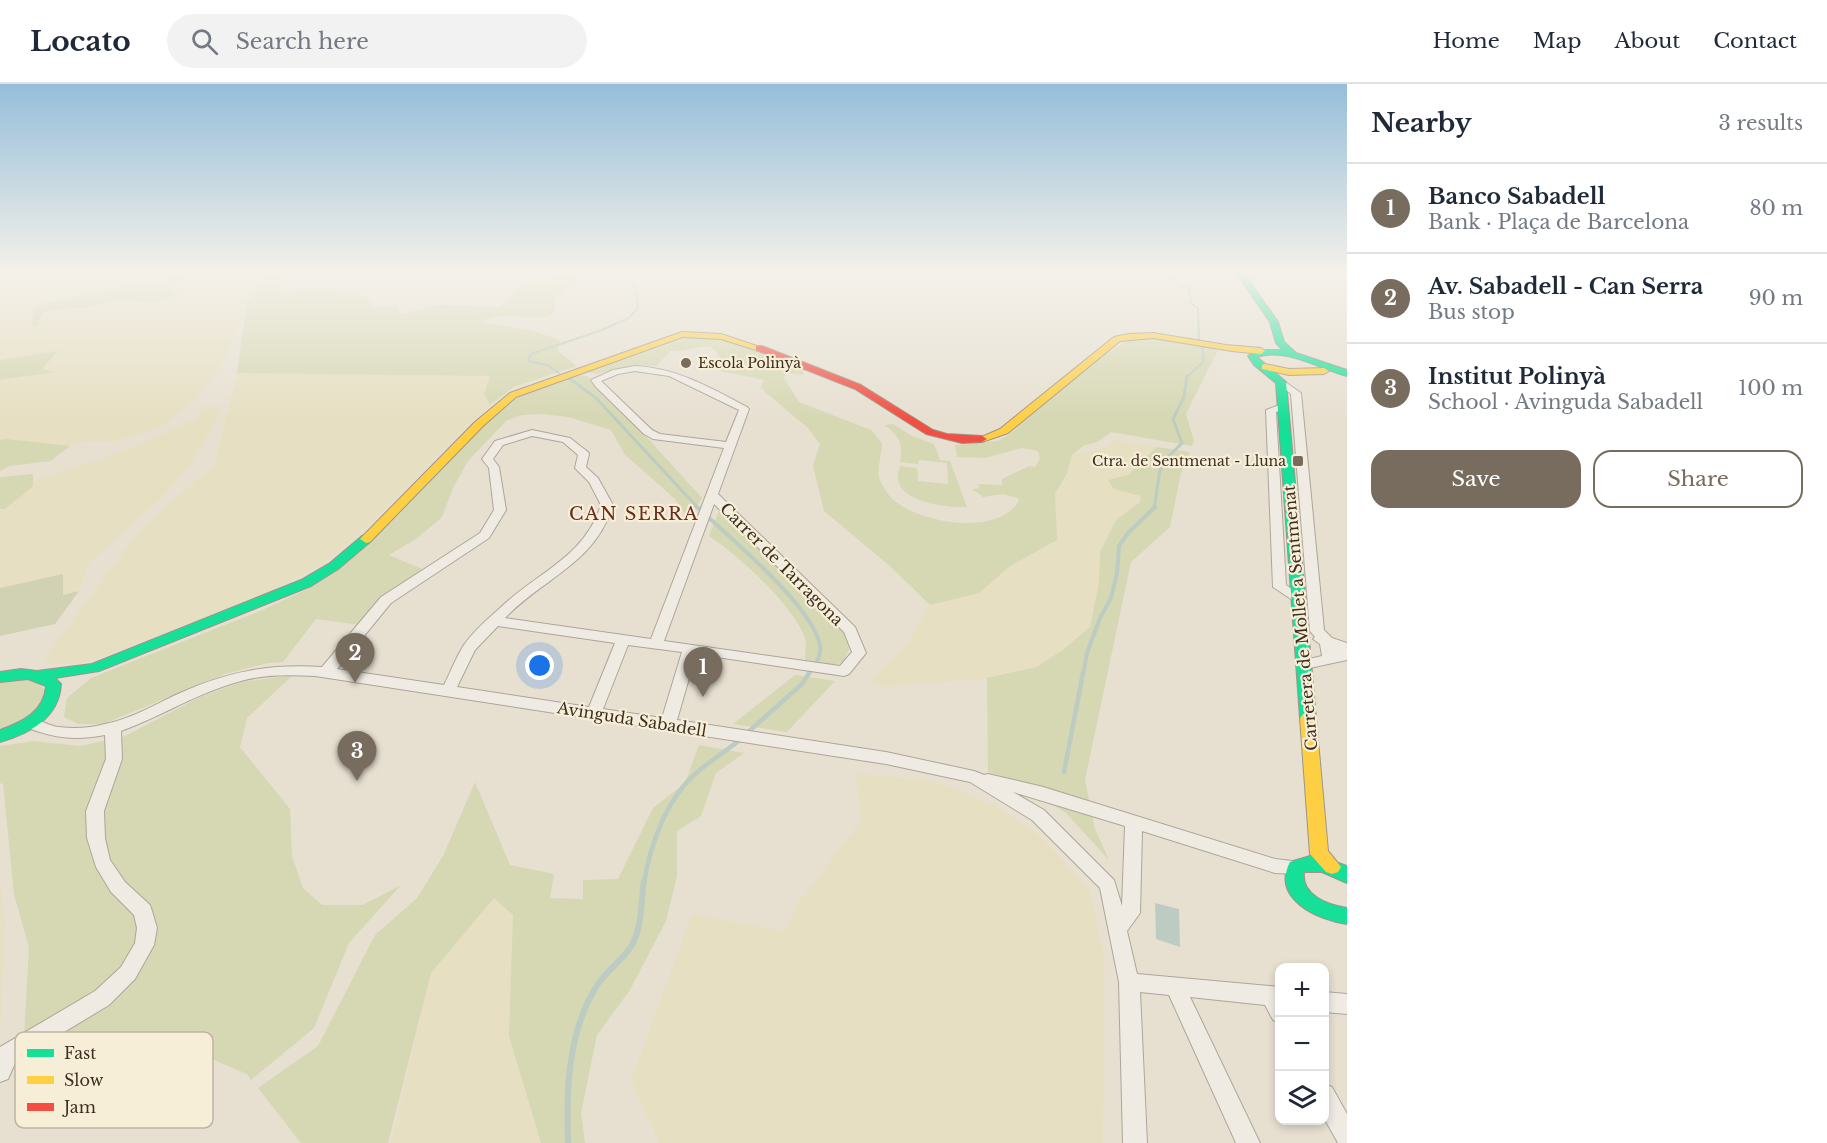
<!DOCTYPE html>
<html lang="en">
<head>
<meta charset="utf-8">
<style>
  body { margin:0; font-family:"Libre Baskerville",serif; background:#f2f2f3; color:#1f2937 }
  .controls { position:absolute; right:18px; bottom:18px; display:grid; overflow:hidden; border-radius:12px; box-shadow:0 3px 9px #0003 }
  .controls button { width:54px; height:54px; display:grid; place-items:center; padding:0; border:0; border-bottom:2px solid #e0e1e3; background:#fff; color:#1f2937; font:30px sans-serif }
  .you { position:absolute; left:540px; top:582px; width:21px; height:21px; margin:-15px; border:4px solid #fff; border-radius:50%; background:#1a73e8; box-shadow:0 0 0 9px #1a73e833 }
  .badge { display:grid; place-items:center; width:39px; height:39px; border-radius:50%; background:#786c5e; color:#fff; font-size:20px; font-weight:700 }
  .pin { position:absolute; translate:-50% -50px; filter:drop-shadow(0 2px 3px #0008) }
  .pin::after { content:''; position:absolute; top:32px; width:21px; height:18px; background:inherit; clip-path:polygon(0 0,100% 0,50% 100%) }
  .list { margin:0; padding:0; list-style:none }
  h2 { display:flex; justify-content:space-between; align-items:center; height:78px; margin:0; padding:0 24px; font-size:26px }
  h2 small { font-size:20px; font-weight:400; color:#747a83 }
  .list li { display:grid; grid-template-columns:39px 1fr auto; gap:18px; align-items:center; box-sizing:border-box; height:90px; padding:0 24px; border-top:2px solid #e0e1e3 }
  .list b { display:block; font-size:22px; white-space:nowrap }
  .list p { margin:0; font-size:20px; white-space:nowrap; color:#747a83 }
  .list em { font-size:20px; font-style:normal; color:#747a83 }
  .actions { display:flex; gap:12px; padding:18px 24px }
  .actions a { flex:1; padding:14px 0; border:2px solid #786c5e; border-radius:18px; text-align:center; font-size:21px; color:#786c5e }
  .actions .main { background:#786c5e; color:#fff }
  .icon { flex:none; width:33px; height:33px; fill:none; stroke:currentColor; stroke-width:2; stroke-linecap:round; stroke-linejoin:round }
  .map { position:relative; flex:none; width:1347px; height:1059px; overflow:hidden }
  header { display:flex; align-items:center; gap:36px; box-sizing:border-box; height:84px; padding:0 30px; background:#fff; border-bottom:2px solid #e0e1e3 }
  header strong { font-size:28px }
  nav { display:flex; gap:33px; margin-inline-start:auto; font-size:21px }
  .search { width:420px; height:54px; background:#f2f2f3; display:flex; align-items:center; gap:15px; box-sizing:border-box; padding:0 21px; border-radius:33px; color:#747a83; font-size:22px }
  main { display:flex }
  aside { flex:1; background:#fff }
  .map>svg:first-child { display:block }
  .farmland { fill:#e6dfc2; fill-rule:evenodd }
  .green { fill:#d6d7b3 }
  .cemetery { fill:#d1d1b3 }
  .water { fill:#bcccc2 }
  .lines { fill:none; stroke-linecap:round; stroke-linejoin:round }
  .stream-far4 { stroke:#bcccc2; stroke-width:2 }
  .stream-far3 { stroke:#bcccc2; stroke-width:3 }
  .stream-far2 { stroke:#bcccc2; stroke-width:4 }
  .stream-far1 { stroke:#bcccc2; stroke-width:4.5 }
  .stream { stroke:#bcccc2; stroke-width:6 }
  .street-casing { stroke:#ada599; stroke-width:2 }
  .fast-casing { stroke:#9c958a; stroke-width:2 }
  .slow-casing { stroke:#9c958a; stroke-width:2 }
  .jam-casing { stroke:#9c958a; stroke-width:2 }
  .street { fill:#efebe3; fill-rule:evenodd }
  .fast { fill:#16e098; fill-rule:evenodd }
  .slow { fill:#ffcf43; fill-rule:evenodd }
  .jam { fill:#f24e42; fill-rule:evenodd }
  .poi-dot { fill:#786c5e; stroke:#f7eed8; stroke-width:2 }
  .labels { text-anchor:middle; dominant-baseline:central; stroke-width:4.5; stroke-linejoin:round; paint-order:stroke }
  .far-poi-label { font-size:14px; fill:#3d2e20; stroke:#f7eed8; text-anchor:start }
  .street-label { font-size:16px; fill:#3d2e20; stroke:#f7eed8 }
  .neighbourhood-label { font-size:18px; letter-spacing:1.5px; fill:#6b2e1e; stroke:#f7eed8 }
  .key { fill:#f7eed8; stroke:#bfb4a1; stroke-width:1.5 }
  .key-label { font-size:16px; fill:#3d2e20 }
</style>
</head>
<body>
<header>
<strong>Locato</strong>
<div class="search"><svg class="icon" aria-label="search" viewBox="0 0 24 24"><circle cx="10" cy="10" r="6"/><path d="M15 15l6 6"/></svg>Search here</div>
<nav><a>Home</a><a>Map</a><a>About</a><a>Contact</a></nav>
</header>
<main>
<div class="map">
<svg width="1347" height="1059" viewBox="0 0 1347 1059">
  <rect width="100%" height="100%" fill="#e7e0d1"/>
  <path class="farmland" d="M26,187H263L247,217L245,231L223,278L195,316L159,344L113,358H83L70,362L6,355L0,356V296L53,288L41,285L57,267L0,276V195ZM147,195L179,194L171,206L179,209L169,216L145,220L117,217L80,224H52L42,230L49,218L143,198Z
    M237,289L490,292L484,310L490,321L463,345L357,452L323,480L265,510L88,578L51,581L44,575L139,447L214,381Z
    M204,322L222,324L190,382L161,414L88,480L79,507L63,512V491L0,504V425H5L33,402V397L116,370L197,335Z
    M1117,356L1157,363L1114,405L1141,411L1140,418L1116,436L1100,468L1099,498L1090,543L1063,566L1036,583L993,594L884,603L869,598L908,558L930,521L979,509L1010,482L1057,456L1055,410L1067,389L1072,371L1105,364Z
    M855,689L939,698L996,722L1040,752L1089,805L1104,870L1103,1059H659L631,996L692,830L785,847L798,819L861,737Z
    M0,799L5,838L0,948Z
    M494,814L513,831L509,952L541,1059H391L431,889L461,839Z"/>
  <path class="green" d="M283,187L280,207L330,205L367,213L372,223H398L399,231L438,221L500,223L519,203L582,187L555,215L553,230C530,238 502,226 481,238L533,247L560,256L558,267L577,282L514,303L490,321L484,310L490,292L237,289L247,217L274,188Z
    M180,194L171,205L179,208C154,226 142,215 116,217C103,218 91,224 78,224C64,225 54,223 42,230L38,241L31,242L34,225L49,218L142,198L147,195Z
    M713,253L733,257L802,285L804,291L786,289L784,294L799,318L871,346L882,359C882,369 876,388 880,396C883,403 890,414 896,418C925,440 997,452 1019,417L1018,414L1003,410L983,413L972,405L980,404L978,400L1002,401V395L1029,382L1035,383L1040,375L1038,367L1022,364L985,374L957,373L955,361L997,357L1009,351C1033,331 1111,258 1137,254C1162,250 1193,260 1218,266L1186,330L1194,357L1192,362L1111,348L1097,358L1083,362L1072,371L1067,389L1055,410L1057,456L1010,482L979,509L930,521L891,483L824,427L813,382L820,360L808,344L766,309L761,304L764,296L719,287L722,283C715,247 695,270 671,267L656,282L633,281L596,290L588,288L687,254Z
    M58,267L42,285L55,288L0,296V276Z
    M578,291L587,292L642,348L702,414L689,436L675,415L625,371L611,346L568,333L541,330L522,331L507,336L468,377L453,404L442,433L416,455L389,471L422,485L383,513L360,541L316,535L283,578L268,579L225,590L103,640H78L64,633L67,614L91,594L260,527L308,505L340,483L495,331L514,315Z
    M893,340L912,352L934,360L940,376L950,377L967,423C949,424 902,419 898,396C897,392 899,386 900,382L917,384L918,397L948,400L947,379L919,376L918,380L900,378C903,359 900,352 884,341Z
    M6,355L70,362L51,377L9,382L0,387V356Z
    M1157,363L1190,368L1181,389L1170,443L1131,478L1085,696L1095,745L1109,776L1066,729L1015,697L988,688L987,594L1036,583L1063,566L1090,543L1099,498L1100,468L1116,436L1140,418L1141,412L1114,405L1108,396L1128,391Z
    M33,390V402L5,425H0V393Z
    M719,427L846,550L849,565L843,579L829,581L805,577C805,570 807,561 805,554C793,521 738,471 709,452Z
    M293,591L247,634L240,663L290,725L292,772L303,804L322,821H363L401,801L349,859L314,944L251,996L247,990L165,955L56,962L16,971L146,872L127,802L108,775L101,726L119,655L202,612L241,598Z
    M795,591L835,597L787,648L733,640Z
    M24,595L39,600L43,604C48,628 16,638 0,647V598Z
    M108,656C108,663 109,671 107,678C100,706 84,728 88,758C91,776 101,797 114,811C119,817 129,823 133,830C161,884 59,932 24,952L29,863L14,811L3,700L0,699V662L34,657L80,662Z
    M699,661L744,669L716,689L701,732L677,747V792L666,837L630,906L597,951L581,1029L585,1059H541L509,952L513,831L494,814L431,889L388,1059H301L258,1004L318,962L375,851L417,814L443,772L475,698L510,781L554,790L550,814L583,815V796L618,795L653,724L685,699Z"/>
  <path class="cemetery" d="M63,490V511L79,507L55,540L0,552V504Z"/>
  <path class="water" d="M1155,819L1179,825L1180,863L1156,855Z"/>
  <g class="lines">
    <path class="stream-far4" d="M1162,187L1183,203L1189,204L1191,220L1198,224L1199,257
      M559,289L547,281L528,277L531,270L602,246L629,234L638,223L636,205L628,187
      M1187,293L1204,277L1202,263"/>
    <path class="stream-far3" d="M569,294L597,315L699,425
      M1154,425L1160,386L1167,374L1182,359L1173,335L1184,313L1187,292"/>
    <path class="stream-far2" d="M697,423C729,453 811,520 820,561C822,573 814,582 808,591
      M1083,591L1087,569L1100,534L1111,514L1117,489L1119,462L1128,449L1155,423"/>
    <path class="stream-far1" d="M747,649L802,600L809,589
      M1064,688L1083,589
      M644,799C650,761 666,717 694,691C709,677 727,667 742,654"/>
    <path class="stream" d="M568,1059C566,1008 568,951 594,906C605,887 619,880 630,864C642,847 641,818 644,797"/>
    <defs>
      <path id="street" d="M635,282C677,284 711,304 747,323L749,325L718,410L855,543L866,569L849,590L844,592L696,570L677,636L886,668L974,687L984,691L988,690L1043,703L1275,775L1302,778L1305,783L1302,788L1296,790L1275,789L1142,747L1140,829L1127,847L1137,890L1280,903V939L1273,936L1265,921L1190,913L1260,1059H1236L1169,911L1140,908L1147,1059H1123L1119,898L1100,804L1032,736L970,698L886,680L315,592C290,591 265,590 241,597C199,608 162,632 121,647L122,675L104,727L105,754L110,776L125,798L150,821L152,827L157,844L154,861L135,895L109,921L16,977L8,995L0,998V963L95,907L121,883L135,859L137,844L134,831L111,808L96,783L87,754L86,727L106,675L105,651C73,657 55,654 25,643L22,639L25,635C36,632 47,642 59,643C75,645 90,644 105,640C131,635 156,620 180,609C229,587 269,580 322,583L381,513L480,449L494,426L489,384L482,375L495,357L532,346L570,354L588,368L589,370L586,383L598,394L613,421C595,480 544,493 505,534L651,555L724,364L653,355L644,350L596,303L591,296L613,286ZM635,287L669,292L739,326L726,358L660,350L652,346L601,297L618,290ZM532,352L563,358L578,371L575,384L589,398L601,421C584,474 537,488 500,524C488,535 471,549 462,564C455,576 450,589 444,601L337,585L391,519L489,454L506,426L499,383L493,375L503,361ZM714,420L844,548L852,568L840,582L664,557ZM498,542L615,559L589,623L457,603L475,566ZM628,561L682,568L662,634L603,625ZM1013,708L1125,742L1122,822L1114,796L1044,726Z
        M1281,295L1301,309L1324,546L1332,554L1347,559V576L1305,585L1298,580L1300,577L1322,572L1320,560L1313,555L1315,553L1310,547L1291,310L1276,298Z
        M1282,320L1287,323L1285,325L1276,328L1286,501L1305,514L1307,517L1300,521L1273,503L1266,326Z
        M1324,908L1347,910V930L1324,928Z
        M1324,1000L1332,1003L1347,1030V1059H1338L1324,1034Z"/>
      <path id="fast" d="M1235,187H1242L1278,238L1284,258L1296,269L1347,286V292C1320,285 1285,263 1257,273L1286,298L1316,634L1313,638H1303L1300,634L1276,299L1254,281L1248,272L1262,266H1283L1276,259L1270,238Z
        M366,451L372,455L370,458L338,485L311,502L99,587L55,594L61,600C59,634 30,649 0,658V646C22,638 44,628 46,602L28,595L0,598V588L21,585L37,587L92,580L301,496L330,479L362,452Z
        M1310,772L1322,773L1347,782V799L1322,788H1304C1301,812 1328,821 1347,824V840C1318,836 1271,815 1290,778Z"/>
      <path id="slow" d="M682,248L721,250L763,264L759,267L721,255L683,253L516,313L483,342L370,458L366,459L360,455L475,338L510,309Z
        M1153,249L1226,261L1261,264L1265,267L1261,270L1232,267L1153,254L1120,257L1008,349L982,358L977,355L1000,345L1114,253L1129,250Z
        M1265,280L1289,285L1324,284L1329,287L1324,290L1289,291L1262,285V281Z
        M1308,629L1313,630L1316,634L1328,767L1341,783L1338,788L1332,790L1326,788L1310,770L1300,634L1303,630Z"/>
      <path id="jam" d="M756,262H762L861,301L933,346L947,350L982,352L987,355L982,358L962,359L926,350L855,305L756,266Z"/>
    </defs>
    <use href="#street" class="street-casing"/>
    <use href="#fast" class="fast-casing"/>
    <use href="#slow" class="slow-casing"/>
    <use href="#jam" class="jam-casing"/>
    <use href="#street" class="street"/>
    <use href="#fast" class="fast"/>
    <use href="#slow" class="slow"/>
    <use href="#jam" class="jam"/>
  </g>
  <linearGradient id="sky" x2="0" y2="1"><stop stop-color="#96bed9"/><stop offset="0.56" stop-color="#f4f1ea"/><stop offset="1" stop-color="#f4f1ea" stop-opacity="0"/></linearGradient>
  <rect width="1347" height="336" fill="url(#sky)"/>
  <g class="poi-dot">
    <circle cx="686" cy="279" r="6"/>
    <rect x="1292" y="371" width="12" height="12" rx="3"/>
  </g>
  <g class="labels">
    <g class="far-poi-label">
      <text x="698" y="279">Escola Polinyà</text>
      <text x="1286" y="377" text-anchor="end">Ctra. de Sentmenat - Lluna</text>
    </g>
    <g class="street-label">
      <text transform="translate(782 480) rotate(45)">Carrer de Tarragona</text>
      <text transform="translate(1300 534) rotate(-95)">Carretera de Mollet a Sentmenat</text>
      <text transform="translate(632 635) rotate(9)">Avinguda Sabadell</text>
    </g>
    <g class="neighbourhood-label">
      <text x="634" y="430">CAN SERRA</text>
    </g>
  </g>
  <rect x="15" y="948" width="198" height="96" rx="9" class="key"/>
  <rect x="27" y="965" width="27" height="8" fill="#16e098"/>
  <rect x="27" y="992" width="27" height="8" fill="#ffcf43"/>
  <rect x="27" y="1019" width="27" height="8" fill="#f24e42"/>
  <g class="key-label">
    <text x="64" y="975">Fast</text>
    <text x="64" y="1002">Slow</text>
    <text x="64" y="1029">Jam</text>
  </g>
</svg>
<div class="controls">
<button>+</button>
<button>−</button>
<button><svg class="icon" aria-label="layers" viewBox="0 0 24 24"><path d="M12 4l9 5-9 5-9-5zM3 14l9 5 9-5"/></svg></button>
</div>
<div class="you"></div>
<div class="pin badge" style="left:703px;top:613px">1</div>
<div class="pin badge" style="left:355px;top:599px">2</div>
<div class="pin badge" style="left:357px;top:697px">3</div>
</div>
<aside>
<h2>Nearby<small>3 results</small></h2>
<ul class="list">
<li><span class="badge">1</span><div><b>Banco Sabadell</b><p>Bank · Plaça de Barcelona</p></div><em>80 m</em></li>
<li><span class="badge">2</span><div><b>Av. Sabadell - Can Serra</b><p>Bus stop</p></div><em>90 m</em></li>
<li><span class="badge">3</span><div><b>Institut Polinyà</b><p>School · Avinguda Sabadell</p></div><em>100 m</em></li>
</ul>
<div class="actions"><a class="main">Save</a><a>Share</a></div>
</aside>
</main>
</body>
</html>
